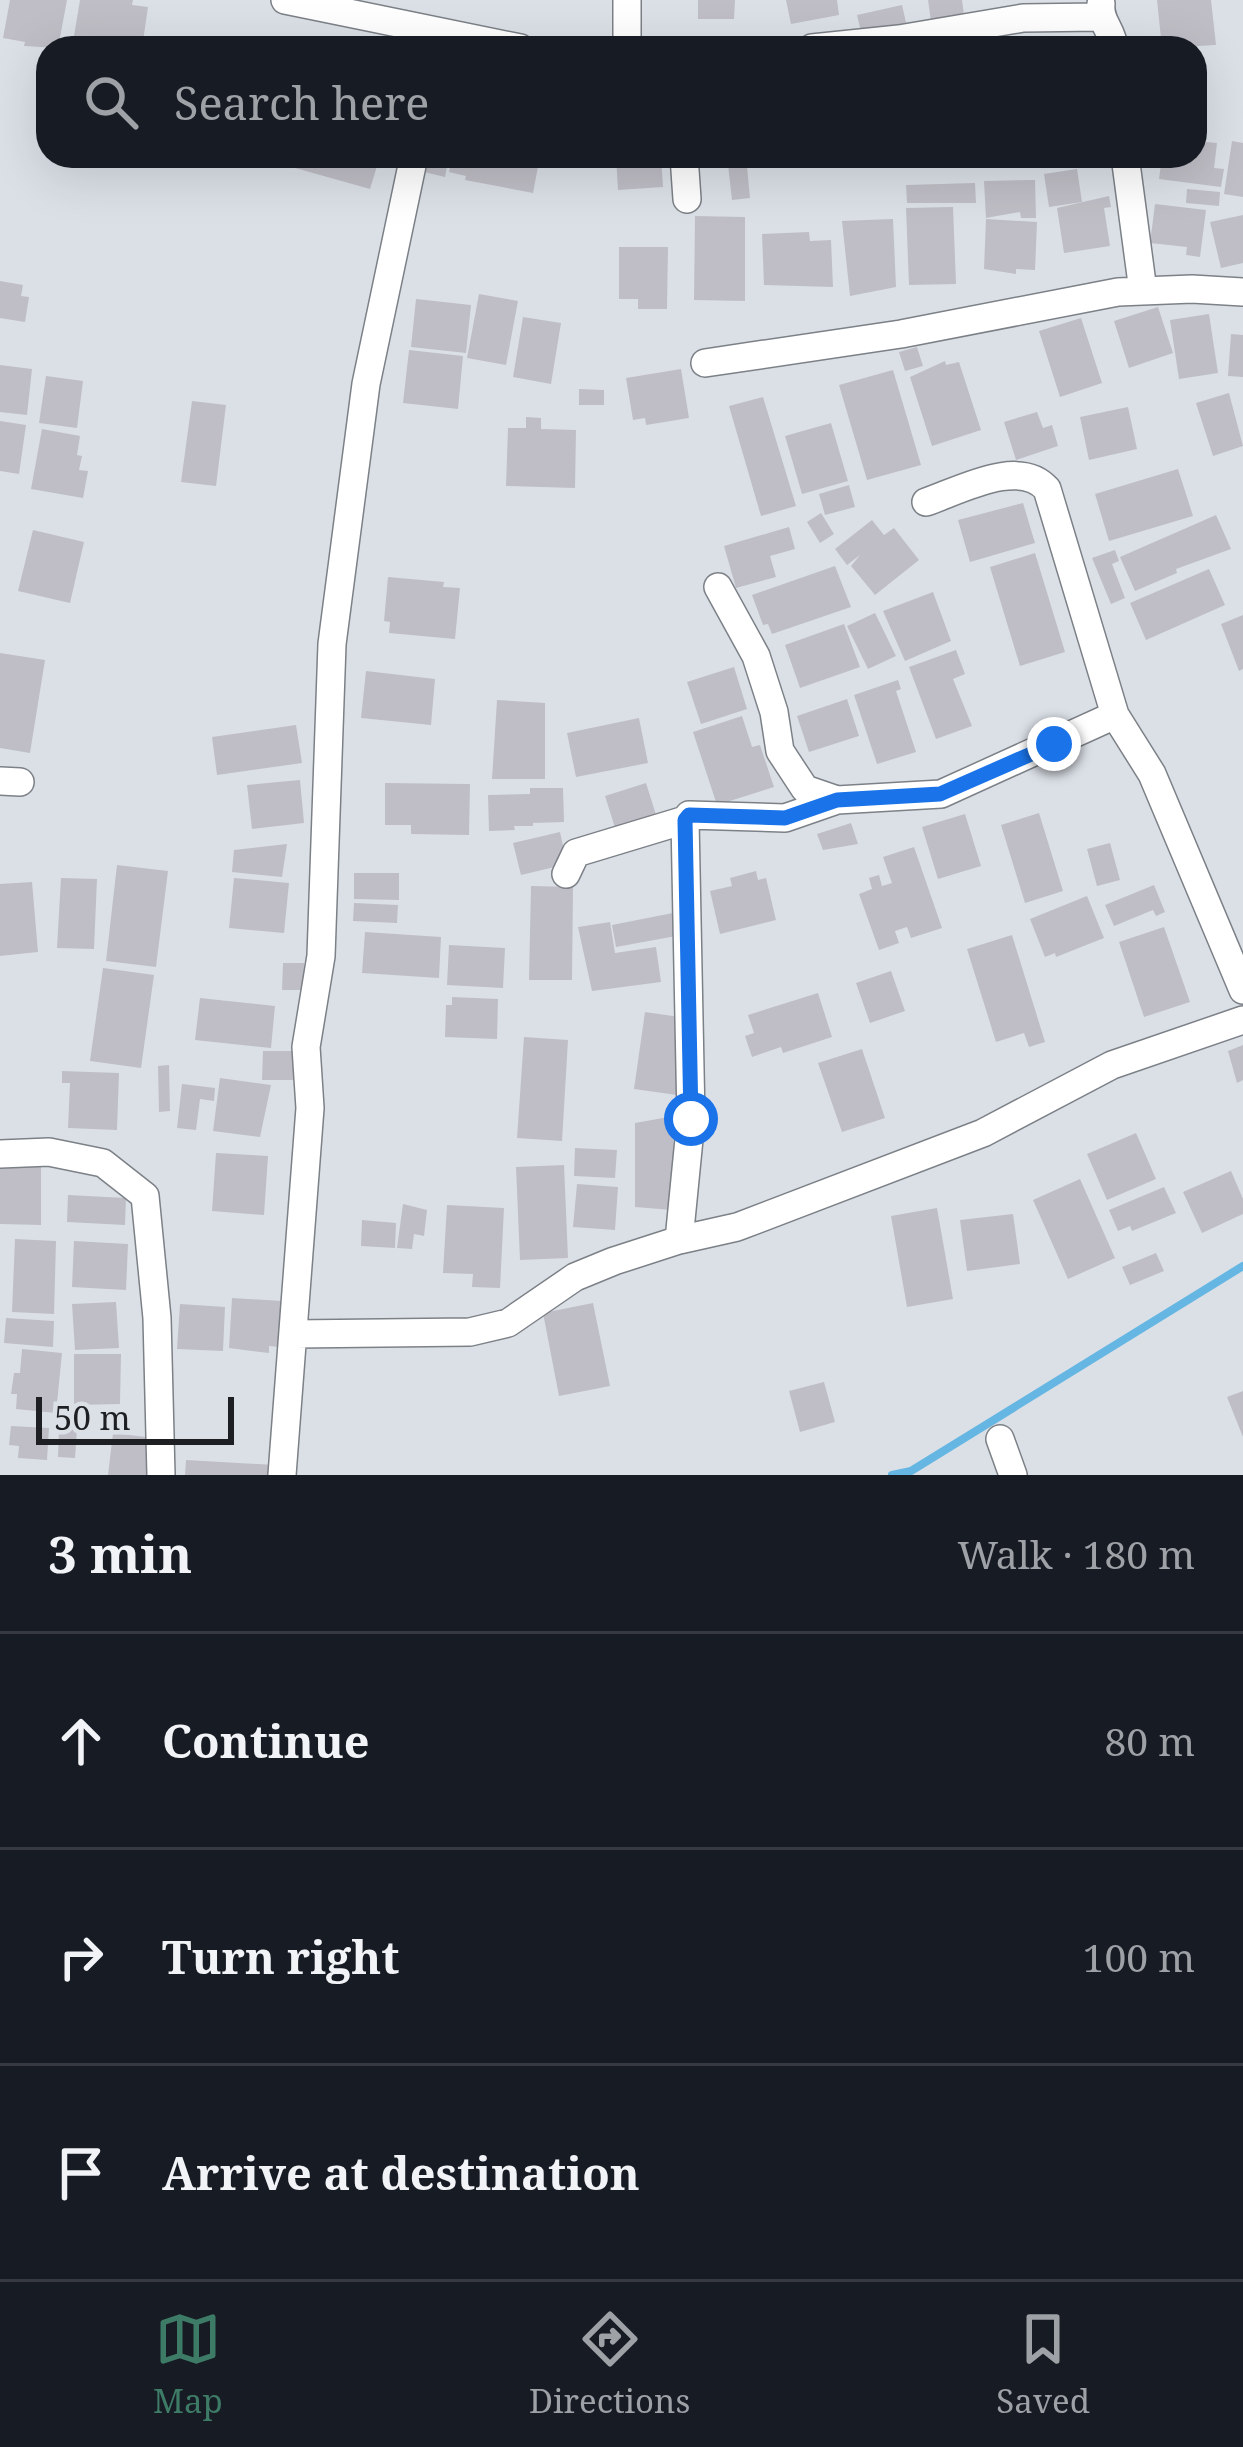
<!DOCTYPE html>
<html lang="en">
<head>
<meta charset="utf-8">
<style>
  body { margin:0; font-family:"Noto Serif",serif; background:#20242c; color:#f1f3f6 }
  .scale { position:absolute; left:36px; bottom:30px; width:198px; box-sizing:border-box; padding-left:12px; border:6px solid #1d1f22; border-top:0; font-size:33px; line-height:42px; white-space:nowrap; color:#1d1f22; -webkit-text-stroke:9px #dbe0e7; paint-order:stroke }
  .stop { position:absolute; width:36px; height:36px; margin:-27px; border:9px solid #1a73e8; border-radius:50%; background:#fff }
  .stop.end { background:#1a73e8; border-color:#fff; box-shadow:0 3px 12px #0008 }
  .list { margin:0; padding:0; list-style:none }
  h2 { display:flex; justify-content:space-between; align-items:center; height:156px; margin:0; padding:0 48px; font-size:51px }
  h2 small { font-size:39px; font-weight:400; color:#9ea1a6 }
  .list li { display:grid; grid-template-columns:78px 1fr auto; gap:36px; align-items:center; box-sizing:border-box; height:216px; padding:0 48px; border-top:3px solid #363941 }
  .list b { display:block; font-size:45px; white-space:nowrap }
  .list em { font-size:39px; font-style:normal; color:#9ea1a6 }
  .icon { flex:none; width:66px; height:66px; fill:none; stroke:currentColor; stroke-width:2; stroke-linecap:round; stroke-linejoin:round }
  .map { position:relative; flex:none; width:1243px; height:1475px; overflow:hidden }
  .search { position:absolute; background:#171b24; box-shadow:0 12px 48px #0002; left:36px; right:36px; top:36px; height:132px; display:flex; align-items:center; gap:30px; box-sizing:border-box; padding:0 42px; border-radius:36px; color:#9ea1a6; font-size:45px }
  .sheet { height:804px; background:#171b24 }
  nav { display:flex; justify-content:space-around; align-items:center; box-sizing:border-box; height:168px; border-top:3px solid #363941; background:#171b24; font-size:33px; color:#9ea1a6 }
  nav a { display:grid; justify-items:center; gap:6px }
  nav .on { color:#3e7b66 }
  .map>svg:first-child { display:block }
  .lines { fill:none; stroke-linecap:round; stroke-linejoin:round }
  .stream { stroke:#65b6e2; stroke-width:8 }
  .building { fill:#bfbec6 }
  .minor-casing { stroke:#7c8087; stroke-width:30 }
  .minor { stroke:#fff; stroke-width:27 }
  .route { stroke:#1a73e8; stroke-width:15 }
</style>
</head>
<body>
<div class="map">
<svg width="1243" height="1475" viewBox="0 0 1243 1475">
  <rect width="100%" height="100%" fill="#dbe0e7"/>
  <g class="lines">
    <path class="stream" d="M892,1475L911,1471L1243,1266"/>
  </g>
  <path class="building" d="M10,0H67L58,48L24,46L25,42L3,38Z
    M80,0H133L132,5L148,7L142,48H72Z
    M698,0H735L734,19H698Z
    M786,0H837L839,15L791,24Z
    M928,0H962L964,15L931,21Z
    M1157,0H1211L1216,45L1162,48Z
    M902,5L907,27L862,36L857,15Z
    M1195,141L1217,143L1214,168L1224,169L1221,187L1159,179L1162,156H1195Z
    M1232,141L1243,143V197L1224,194Z
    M283,156H380L370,189L281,164Z
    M428,156H449L445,177L424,172Z
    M452,156H540L533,193L465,180L466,176L449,172Z
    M616,156H661L663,187L618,190Z
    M727,156H746L750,198L732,200Z
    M905,156H949V165L906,167Z
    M1077,169L1082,202L1049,207L1044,174Z
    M1035,180L1036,218H1021L1020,212L986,218L984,181Z
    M975,183L976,203H907L906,185Z
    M1187,189L1220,192L1219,206L1186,203Z
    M1109,196L1111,207L1104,208L1110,246L1064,253L1057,208Z
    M1155,204L1206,210L1200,257L1186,255L1187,247L1150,243Z
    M953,207L956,284L909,285L906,208Z
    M1243,215V263L1221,268L1210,222Z
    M695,216L745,217V301L694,300Z
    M893,219L896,287L850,296L842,221Z
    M986,219L1037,222L1035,270L1016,269V274L984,269Z
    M809,232L810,241L831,240L833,287L764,285L762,234Z
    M619,247H668L667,309H638V299H619Z
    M0,281L23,285L21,296L29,297L25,322L0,318Z
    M479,294L518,301L506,365L467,358Z
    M416,299L471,305L466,353L411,347Z
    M1158,307L1173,353L1129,368L1114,321Z
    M1209,314L1218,373L1179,379L1170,320Z
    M523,317L561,323L551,384L513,377Z
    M1081,318L1102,383L1060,397L1039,331Z
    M1231,334L1243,335V377L1228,376Z
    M917,347L923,366L905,371L899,352Z
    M409,350L463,356L458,409L403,403Z
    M945,361L946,365L959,362L981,430L932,446L910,377Z
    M0,365L32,369L27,415L0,412Z
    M681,369L689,418L646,425L645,418L633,420L626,378Z
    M893,370L921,465L867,480L839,385Z
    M46,376L83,381L77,428L39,423Z
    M579,389L604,390V405H579Z
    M1229,393L1243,446L1213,456L1196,403Z
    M763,397L796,506L761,516L729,406Z
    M192,401L226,405L216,486L181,482Z
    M1128,407L1137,449L1089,460L1080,417Z
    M1037,412L1043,428L1052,425L1058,446L1016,460L1004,422Z
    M526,417L541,418V429L576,430L575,488L506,486L508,428H526Z
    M0,421L26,425L19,474L0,471Z
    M831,423L848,481L802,494L785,436Z
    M42,429L80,436L77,455L82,456L79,470L88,471L83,498L31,489Z
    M1178,469L1193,516L1109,541L1095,494Z
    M849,485L855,507L825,515L819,494Z
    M1023,503L1035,543L970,562L958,520Z
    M821,513L834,534L820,543L807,522Z
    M1216,515L1231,549L1176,569L1177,573L1135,591L1120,557Z
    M872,520L884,535L894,528L919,560L875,595L851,566L860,555L847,565L835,549Z
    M789,527L795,549L770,556L776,577L736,588L724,546Z
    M33,530L84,542L70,603L18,591Z
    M1115,550L1119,561L1112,564L1125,598L1111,604L1092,558Z
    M1035,553L1065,652L1020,666L990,567Z
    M835,566L851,607L772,634L768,624L763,625L752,595Z
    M1209,569L1225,605L1146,640L1130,603Z
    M388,577L444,582L443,587L460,588L455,639L389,633L390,622L384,621Z
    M933,592L951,641L905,661L883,611Z
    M875,613L896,656L868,669L847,626Z
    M1243,615V669L1239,671L1221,624Z
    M844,624L860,667L800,688L785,645Z
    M956,650L965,674L953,679L972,726L936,739L909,667Z
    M0,653L45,660L30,753L0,748Z
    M734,667L747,709L701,724L687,682Z
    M366,671L435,679L431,725L361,718Z
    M898,680L901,689L896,691L916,752L877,764L854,695Z
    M847,699L859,736L809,752L797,716Z
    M497,700L545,703V779H492Z
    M742,716L752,747L760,745L774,787L717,805L693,732Z
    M639,718L648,763L576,777L567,733Z
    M296,725L302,763L217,775L212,737Z
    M300,780L304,823L252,829L247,785Z
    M385,783L470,784L469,835L411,834V825H385Z
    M646,783L658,821L617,834L605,796Z
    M530,788H563L564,822L533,823V826H514L515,830L489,831L488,795L530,794Z
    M1039,813L1063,891L1025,903L1001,825Z
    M965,814L981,866L938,879L922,827Z
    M851,823L858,844L823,850L817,834Z
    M560,832L567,864L521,875L513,843Z
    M1110,843L1120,880L1097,886L1087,849Z
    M287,844L282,877L232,872L234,850Z
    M914,847L942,928L911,938L907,927L895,931L899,943L879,950L859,894L872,889L869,878L879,875L882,886L892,883L883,857Z
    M117,865L168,871L156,967L106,961Z
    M756,871L758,880L766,878L776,920L720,934L710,891L732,886L730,878Z
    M354,873H399V900L354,899Z
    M61,878L97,879L94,949L57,948Z
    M234,878L289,883L284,933L229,928Z
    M32,882L38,952L0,956V884Z
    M1154,885L1165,912L1156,916L1153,910L1114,926L1105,905Z
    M531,886L573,887L572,980H529Z
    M1087,896L1104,938L1056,957L1055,953L1045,957L1030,919Z
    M354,903L398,905L397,923L353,921Z
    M683,911L687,934L616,947L612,925Z
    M610,922L615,953L656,947L661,982L592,991L578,927Z
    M1164,927L1190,1002L1144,1017L1119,942Z
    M365,932L441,937L439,978L362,973Z
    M1012,935L1045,1042L1029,1047L1024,1033L996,1042L967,949Z
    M449,945L505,948L503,988L447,985Z
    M283,963H304L303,990H282Z
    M103,968L154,975L141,1068L90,1061Z
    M891,971L905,1011L870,1023L856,983Z
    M818,993L832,1037L783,1053L781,1047L752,1057L745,1036L754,1033L748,1015Z
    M452,997L498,999L497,1039L445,1037L446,1005H452Z
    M200,998L275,1006L271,1048L195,1040Z
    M645,1012L687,1018L677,1095L634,1089Z
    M524,1037L568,1040L562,1141L517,1138Z
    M1243,1045V1080L1237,1083L1228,1051Z
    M862,1049L885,1118L842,1132L818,1063Z
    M263,1051H299V1080H262Z
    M169,1065L170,1111L159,1112L158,1066Z
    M62,1071L119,1073L117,1130L68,1128L70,1083H62Z
    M220,1078L271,1085L260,1137L213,1131Z
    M182,1084L215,1088L214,1101L200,1099L196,1130L177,1128Z
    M674,1116L672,1210L635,1207V1123Z
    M1136,1133L1156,1179L1107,1200L1087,1154Z
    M575,1148L617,1150L615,1178L574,1176Z
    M216,1153L268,1156L264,1215L212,1211Z
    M0,1163H41V1225L0,1224Z
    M564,1165L568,1258L520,1260L516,1167Z
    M1231,1171L1243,1199V1214L1202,1233L1183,1192Z
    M1080,1179L1115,1258L1068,1279L1033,1200Z
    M577,1184L618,1187L615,1230L573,1227Z
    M1164,1187L1176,1213L1132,1231L1130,1226L1118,1231L1109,1210Z
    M68,1195L126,1198L125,1225L67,1222Z
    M403,1204L427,1210L424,1236L414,1234L412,1249L397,1248Z
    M447,1205L504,1208L500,1288L472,1287L473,1274L443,1273Z
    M937,1208L953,1299L907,1307L891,1216Z
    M1013,1214L1020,1264L967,1271L960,1220Z
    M362,1220L396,1223L395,1248L361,1246Z
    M15,1239L56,1241L54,1314L12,1312Z
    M74,1241L128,1244L126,1290L72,1287Z
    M1156,1253L1164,1271L1130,1285L1122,1267Z
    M232,1298L282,1301L279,1347L269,1346V1353L229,1348Z
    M116,1302L119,1348L75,1350L72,1304Z
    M593,1303L610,1386L559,1396L543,1313Z
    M180,1304L225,1307L223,1351L177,1349Z
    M6,1318L54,1321L53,1347L4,1343Z
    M22,1349L62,1353L56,1413L16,1409L17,1394H11L14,1373H20Z
    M74,1354H121L120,1404L74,1405Z
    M824,1382L835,1422L800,1432L789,1391Z
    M1243,1391V1437L1227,1397Z
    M11,1426L49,1428L47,1460L18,1458L19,1446L9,1445Z
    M59,1427L77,1429L75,1458L58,1457Z
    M113,1433L154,1438L150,1475H108Z
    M186,1460L275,1465V1475H185Z"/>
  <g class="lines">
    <defs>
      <path id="minor" d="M285,0L520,48
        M627,0V48
        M1101,4C1099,22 1113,30 1114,48
        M812,48L899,39L1023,18L1099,17
        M684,156L687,199
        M1125,156L1143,291
        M705,363L901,334L1118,292L1192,289L1243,292
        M926,502C959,491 1019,457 1047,489L1115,715L1152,774L1243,990
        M718,587L756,656L774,712L780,751L805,789L837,800L941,794L1115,715
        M0,781L20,782
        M566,874L576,853L685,820L689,815L785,818L837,800
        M0,1154L49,1152L103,1163L145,1196L157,1318L161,1475
        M679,1240L691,1119L685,820
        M294,1334L470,1332L508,1323L575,1277L614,1261L679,1240L737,1227L983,1133L1112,1065L1243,1020
        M1000,1439L1013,1475
        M282,1475L310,1108L306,1047L321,956L332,644L366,384L414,156"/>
    </defs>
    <use href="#minor" class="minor-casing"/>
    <use href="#minor" class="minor"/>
  </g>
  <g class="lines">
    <path class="route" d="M691,1119L685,820L689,815L785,818L837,800L940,794L1054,744"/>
  </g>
</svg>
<div class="scale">50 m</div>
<div class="stop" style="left:691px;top:1119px"></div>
<div class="stop end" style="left:1054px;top:744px"></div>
<div class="search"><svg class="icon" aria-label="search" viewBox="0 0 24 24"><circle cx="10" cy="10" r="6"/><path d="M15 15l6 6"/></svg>Search here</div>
</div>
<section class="sheet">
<h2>3 min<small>Walk · 180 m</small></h2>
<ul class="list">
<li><svg class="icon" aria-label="ahead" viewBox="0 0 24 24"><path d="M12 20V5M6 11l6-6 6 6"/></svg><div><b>Continue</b></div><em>80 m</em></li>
<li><svg class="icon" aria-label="right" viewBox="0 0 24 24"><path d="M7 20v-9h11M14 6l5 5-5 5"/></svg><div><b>Turn right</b></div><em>100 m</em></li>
<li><svg class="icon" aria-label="arrive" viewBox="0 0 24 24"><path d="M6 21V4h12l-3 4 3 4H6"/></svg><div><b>Arrive at destination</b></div></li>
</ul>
</section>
<nav>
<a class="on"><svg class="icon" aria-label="map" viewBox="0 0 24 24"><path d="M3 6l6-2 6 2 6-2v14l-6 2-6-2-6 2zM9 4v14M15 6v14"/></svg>Map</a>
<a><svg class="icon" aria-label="directions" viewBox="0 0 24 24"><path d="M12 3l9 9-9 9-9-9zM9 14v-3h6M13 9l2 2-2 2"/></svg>Directions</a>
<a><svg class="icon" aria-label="saved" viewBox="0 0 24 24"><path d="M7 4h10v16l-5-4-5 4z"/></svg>Saved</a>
</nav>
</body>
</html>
